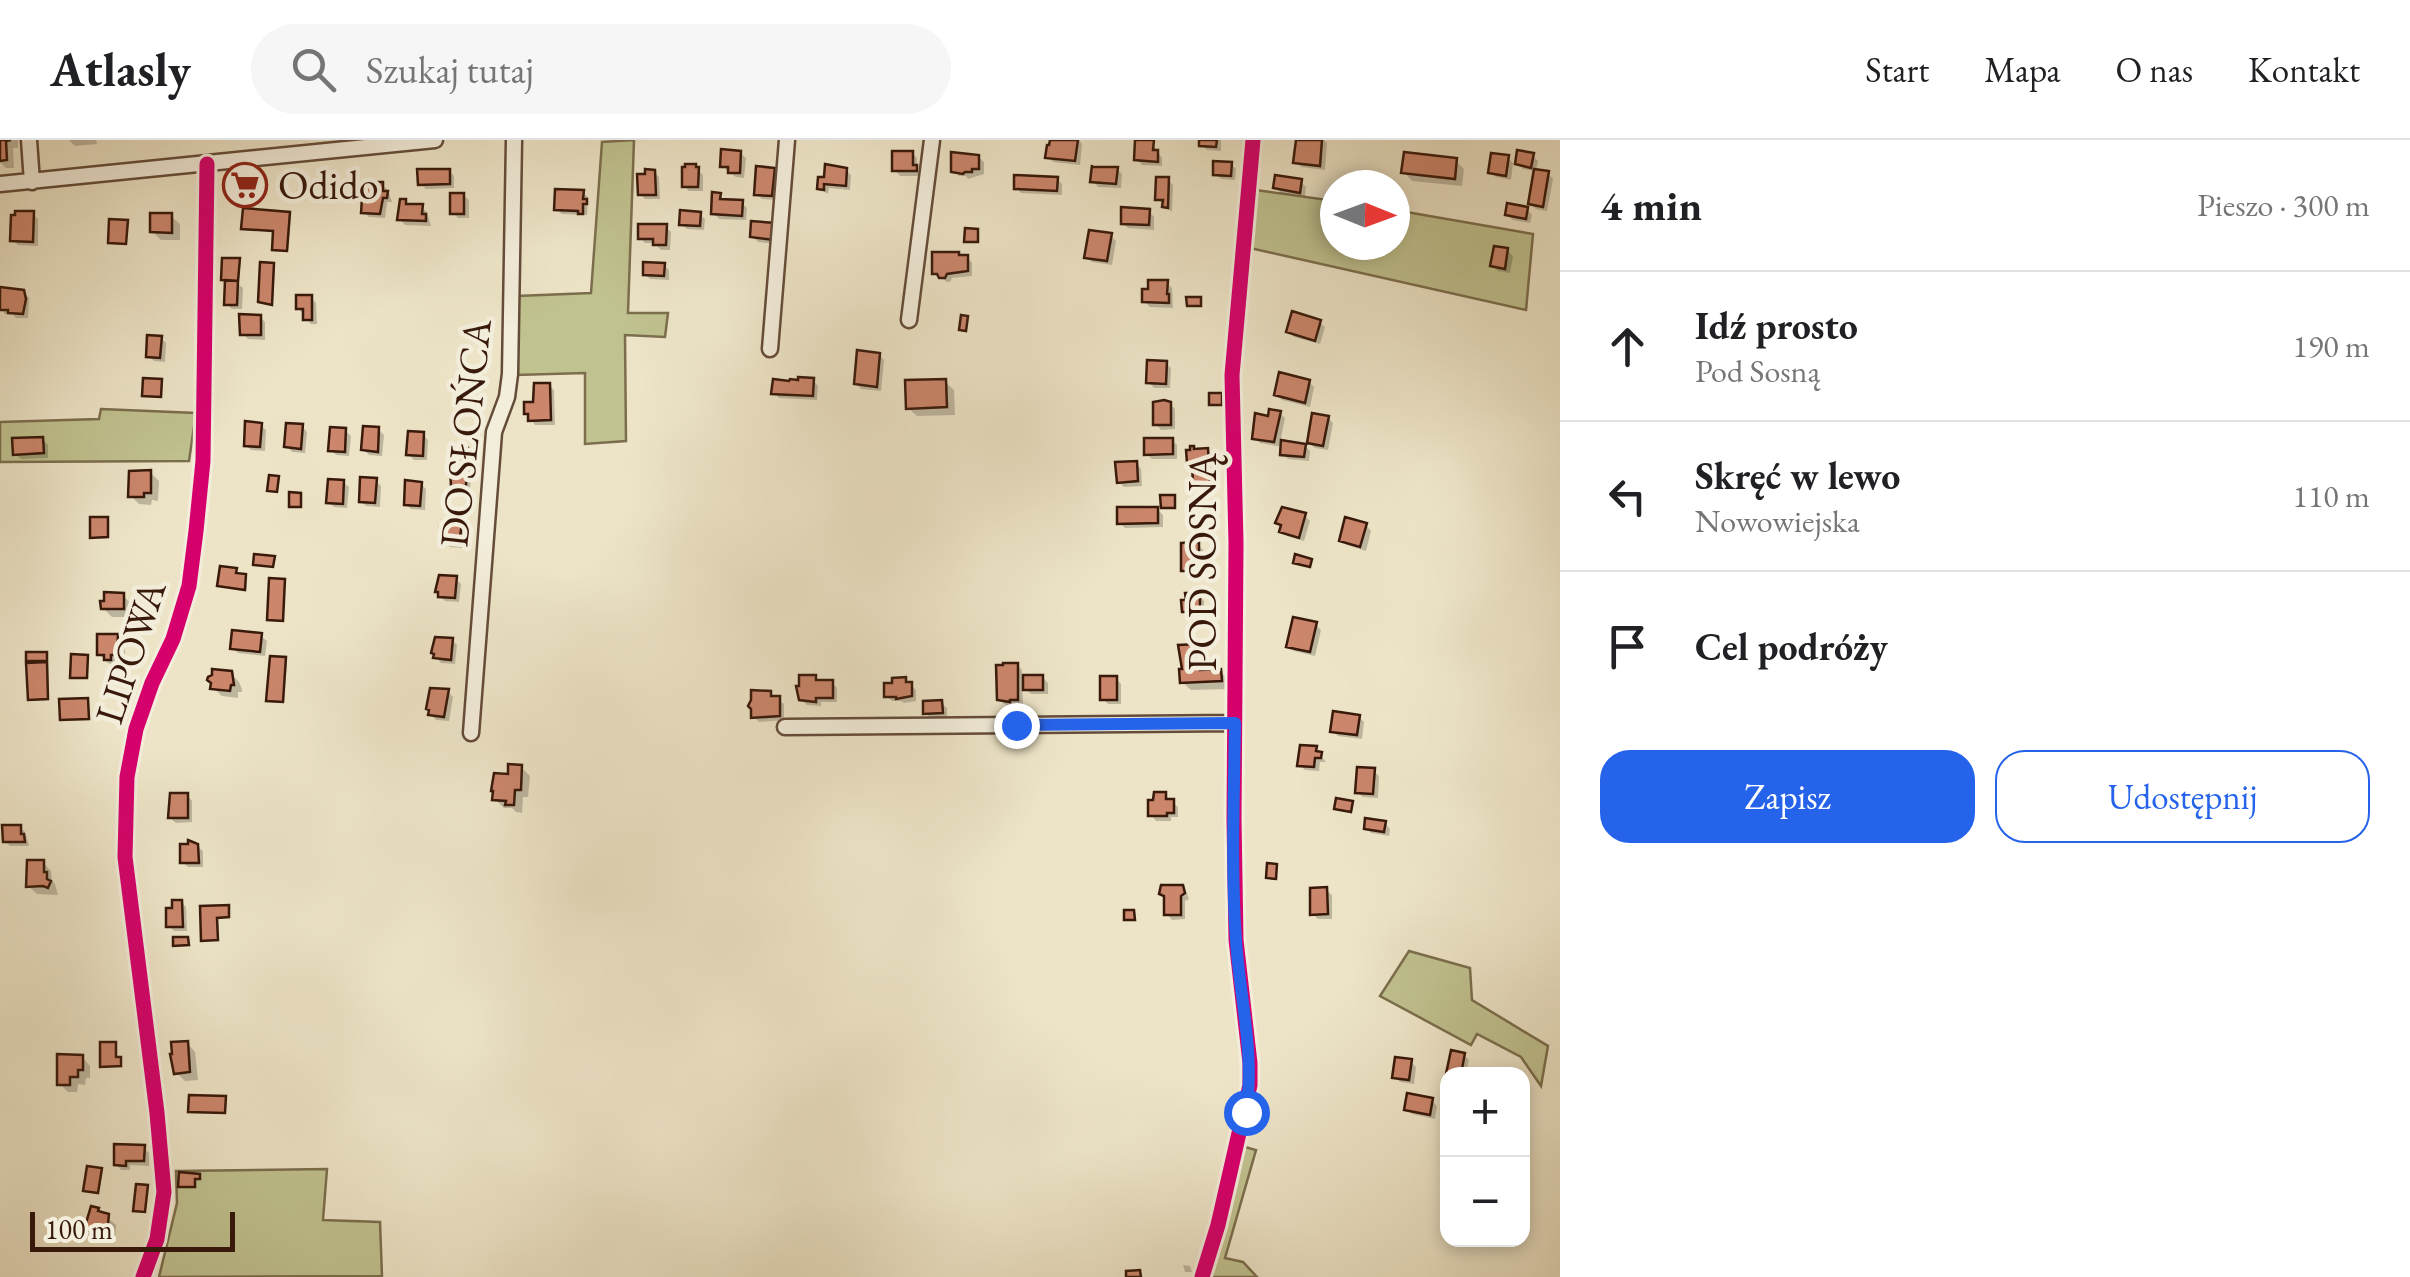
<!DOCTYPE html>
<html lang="pl">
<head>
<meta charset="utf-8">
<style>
  body { margin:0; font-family:"EB Garamond",serif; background:#f6f6f6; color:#202124 }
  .controls { position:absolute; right:30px; bottom:30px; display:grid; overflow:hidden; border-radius:20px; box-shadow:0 5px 15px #0003 }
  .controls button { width:90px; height:90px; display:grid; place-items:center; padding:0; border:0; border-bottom:2px solid #e0e0e0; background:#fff; color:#202124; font:50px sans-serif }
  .compass { position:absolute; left:1320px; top:30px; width:90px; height:90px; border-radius:50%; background:#fff; box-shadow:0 5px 15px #0003; rotate:91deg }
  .scale { position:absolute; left:30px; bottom:25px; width:205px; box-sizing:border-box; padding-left:10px; border:5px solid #38190a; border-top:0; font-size:28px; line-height:35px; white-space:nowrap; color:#38190a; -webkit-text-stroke:8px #f3eddb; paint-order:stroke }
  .stop { position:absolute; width:30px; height:30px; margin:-22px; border:8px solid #2563eb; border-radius:50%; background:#fff }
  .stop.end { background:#2563eb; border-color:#fff; box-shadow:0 2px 10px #0008 }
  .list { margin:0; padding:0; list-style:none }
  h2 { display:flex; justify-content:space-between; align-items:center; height:130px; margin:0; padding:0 40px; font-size:42px }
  h2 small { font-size:32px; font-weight:400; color:#757577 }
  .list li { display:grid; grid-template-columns:65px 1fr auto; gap:30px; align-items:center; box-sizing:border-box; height:150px; padding:0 40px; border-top:2px solid #e0e0e0 }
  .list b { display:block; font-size:38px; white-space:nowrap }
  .list p { margin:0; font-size:32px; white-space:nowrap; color:#757577 }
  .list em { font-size:32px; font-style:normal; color:#757577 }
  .actions { display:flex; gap:20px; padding:30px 40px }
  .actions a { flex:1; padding:22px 0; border:2px solid #2563eb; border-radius:30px; text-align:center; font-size:35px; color:#2563eb }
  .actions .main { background:#2563eb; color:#fff }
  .icon { flex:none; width:55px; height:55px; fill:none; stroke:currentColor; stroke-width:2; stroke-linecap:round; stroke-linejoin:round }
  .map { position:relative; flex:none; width:1560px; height:1137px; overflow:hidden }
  header { display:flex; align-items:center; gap:60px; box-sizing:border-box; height:140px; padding:0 50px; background:#fff; border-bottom:2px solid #e0e0e0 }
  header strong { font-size:48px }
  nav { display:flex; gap:55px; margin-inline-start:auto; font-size:35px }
  .search { width:700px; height:90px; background:#f6f6f6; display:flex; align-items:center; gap:25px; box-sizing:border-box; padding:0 35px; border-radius:55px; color:#757577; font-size:38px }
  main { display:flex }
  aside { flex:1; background:#fff }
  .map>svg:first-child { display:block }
  .green { fill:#c0c290; stroke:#7c6e4d; stroke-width:2.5 }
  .shadow { fill:#0003 }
  .building { fill:#cb866c; stroke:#38190a; stroke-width:2.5 }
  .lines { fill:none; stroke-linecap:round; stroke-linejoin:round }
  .minor-casing { stroke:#654c39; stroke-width:19 }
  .minor { stroke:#f3eddb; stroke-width:14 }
  .cycleway-casing { stroke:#f3eddb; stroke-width:21 }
  .cycleway { stroke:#d6006c; stroke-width:15 }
  .route { stroke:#2563eb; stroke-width:12 }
  .labels { text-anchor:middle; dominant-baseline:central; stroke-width:9; stroke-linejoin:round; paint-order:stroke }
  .poi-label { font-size:40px; fill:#38190a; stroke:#f3eddb; text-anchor:start }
  .street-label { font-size:40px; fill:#38190a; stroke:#f3eddb }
</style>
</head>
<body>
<header>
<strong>Atlasly</strong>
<div class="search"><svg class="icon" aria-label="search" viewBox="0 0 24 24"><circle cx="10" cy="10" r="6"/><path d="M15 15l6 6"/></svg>Szukaj tutaj</div>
<nav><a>Start</a><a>Mapa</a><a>O nas</a><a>Kontakt</a></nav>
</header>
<main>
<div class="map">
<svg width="1560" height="1137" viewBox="0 0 1560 1137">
  <rect width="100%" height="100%" fill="#ede4c7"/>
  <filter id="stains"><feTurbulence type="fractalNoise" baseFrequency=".002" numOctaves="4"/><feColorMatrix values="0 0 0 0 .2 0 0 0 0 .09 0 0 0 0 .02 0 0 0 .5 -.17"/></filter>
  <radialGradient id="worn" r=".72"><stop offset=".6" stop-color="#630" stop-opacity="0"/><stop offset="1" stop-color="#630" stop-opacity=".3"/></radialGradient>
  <path class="green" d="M634,0L628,173H668L665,197L625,195L626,301L585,304V233L516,235L517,156L591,153L602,2Z
    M1256,50L1335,61V105H1395V70L1533,94L1526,170L1250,108Z
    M101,269L196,273L189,321L0,322V282L99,279Z
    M1409,811L1470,828L1472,860L1548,906L1541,946L1521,917L1477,894L1471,905L1380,856Z
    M1245,1007L1256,1010L1225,1118L1243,1122L1257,1137H1208Z
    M327,1029L323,1080L380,1082L382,1136L159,1137L177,1063L176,1031Z"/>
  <path class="shadow" d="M0,0H18V8H13L14,28H6L0,22Z
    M69,0H96L97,4L75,6Z
    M1052,0H1079L1082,4L1080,25L1053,22L1048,17Z
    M1202,0H1221V11L1207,10L1202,5Z
    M1299,0H1324L1327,3L1325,30L1301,27L1296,22Z
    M1152,3L1162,18V26L1142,25L1137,19Z
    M740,13L746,18L744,38L736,37L722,26Z
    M912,13L917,18V29L921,36H900L895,30Z
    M1533,16L1538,21L1536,31L1523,29L1517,23Z
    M978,17L984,22V34L968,39L966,36H959L954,31Z
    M1508,18L1513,23L1511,40L1496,37L1490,32Z
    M1456,21L1464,29L1462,46L1412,41L1404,32Z
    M1231,24L1236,29L1235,40L1221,39L1216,34Z
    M695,27L703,35V51H689L684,46Z
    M1117,29L1122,34L1121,48L1098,47L1093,41Z
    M774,30L779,36L777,60L762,59L756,54Z
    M846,30L851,35L850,50L829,48L828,54L819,48L827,40Z
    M449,31L454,36V48L426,49L420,44Z
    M654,32L659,37L660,59H645L640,54Z
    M1548,34L1553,39L1547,71L1536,69L1530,63Z
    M1057,39L1062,44V55L1021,53L1016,48Z
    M1168,40L1173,45L1172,72L1157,59Z
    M1301,42L1306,47L1305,56L1281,53L1275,47Z
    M382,45L388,50L392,62H387L385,78L369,77L364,72Z
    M582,52L588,57L587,75L562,74L556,69Z
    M463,55L469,60V78H458L453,73Z
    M719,55L726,62L742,63L747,68L746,80L719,79L714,73Z
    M405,62L409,66L421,67L427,72L431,86L405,85L400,79Z
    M1527,69L1532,75L1530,83L1513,80L1508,75Z
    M1149,71L1154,77V90L1128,88L1123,83Z
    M33,74L38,79V106L18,105L13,100Z
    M289,74L291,76L288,112L275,109L276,92L244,88Z
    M699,74L705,79L704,90L687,89L682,84Z
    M171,76L180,84V100H161L152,91Z
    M753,84L779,104L758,102L752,96Z
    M666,87L671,92L670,110H661L654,103H645L640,98Z
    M1110,95L1116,101L1112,125L1092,122L1087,117Z
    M1507,110L1513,116L1510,133L1498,131L1493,126Z
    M961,117H967L972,123V136L952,138L950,142H947L934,133Z
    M238,121L240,123L239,145L243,148L242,169H232L226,164Z
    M273,125L275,127L273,166L261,161Z
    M664,125L669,130V140L650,139L645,134Z
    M1167,143L1172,148L1173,168L1150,167L1144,161Z
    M23,152L29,158L28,178H16L13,174H5L0,168Z
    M311,158L316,163L317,184H311L298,168Z
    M260,177L265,182V200L248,199L243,194Z
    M1319,182L1325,187L1320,204L1294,197L1289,192Z
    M161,198L166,203L165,222L154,221L149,216Z
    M879,215L884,220L881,251L861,249L856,243Z
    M1166,223L1171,228L1170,248H1154L1149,242Z
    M813,240L818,246L817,260L779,258L774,253Z
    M945,242L954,250L955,275L917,276L908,268Z
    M1309,242L1314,247L1310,267L1282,260L1276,254Z
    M549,245L554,250L555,285H535L526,273L536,264Z
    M1170,264L1175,269V289L1161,290L1156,284Z
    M1280,273L1285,278L1280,303L1305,306L1310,311L1309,321L1288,319L1283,314V307L1260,303L1255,298L1270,279Z
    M1328,278L1333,283L1328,310L1315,308L1309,303Z
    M261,285L266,290L265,311L251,310L246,305Z
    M302,286L307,292L305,313L292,312L287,306Z
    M378,289L384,295L382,316L369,315L364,310Z
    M345,290L351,296L349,316L336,315L331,310Z
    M423,294L428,300L427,320H414L408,314Z
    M42,299L48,305V318L21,319L15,314Z
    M1172,300L1177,305V319H1152L1146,314Z
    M467,310L472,315L470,350H459L453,345Z
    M1207,311L1212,316L1214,348L1201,349L1195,344L1194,327L1189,322Z
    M1136,323L1141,329L1142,346L1124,347L1119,342Z
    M150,332L159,341L158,361L152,360L151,365L139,364L131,356Z
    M376,341L381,346L380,367L366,366L361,361Z
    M343,342L349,347L347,368L334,367L329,362Z
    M421,344L426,349L425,370L411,369L406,364Z
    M1157,369L1163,375V387L1125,388L1120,383Z
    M1305,376L1310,381L1304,401L1287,396L1282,391L1283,387L1278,383Z
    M461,385L466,390L464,408L450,407L445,402Z
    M1366,385L1371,391L1366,411L1347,405L1341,400Z
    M1198,405L1203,410L1204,435L1189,436L1184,430Z
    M456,439L461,444L459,462L445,461L440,456Z
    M1199,455L1204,461V476H1189L1184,471Z
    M123,456L132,464V477H112L103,468Z
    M1316,485L1321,490L1315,516L1294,511L1289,506Z
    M261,496L267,501L265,516L238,513L233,508Z
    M117,497L125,505V523H118V527L108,523L99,514Z
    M452,500L457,505L455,524L441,523L436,517Z
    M1198,507L1206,515L1207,532L1220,531L1228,540L1229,549L1191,550L1182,542Z
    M46,514L48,516L49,560L33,561L31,559L34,525L29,519Z
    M285,520L287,522L284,563L271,562L269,560Z
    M1017,525L1022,530V538L1042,537L1048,543V554H1031L1022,546L1023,564L1011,566L1004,564L999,559Z
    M231,534L239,542L242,549V552H238V558L222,556L213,548Z
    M815,537L820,542H832L837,548V562H821V566L807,565L801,559Z
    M1116,538L1121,544V564H1108L1103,559Z
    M905,540L916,550V561L904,563L901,561H892L886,556Z
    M448,552L453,557L449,581L436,580L430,574Z
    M770,553L784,564V580L759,582L754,577Z
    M941,563L947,568V578H931L925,573Z
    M1359,577L1364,582L1362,599L1338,596L1333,591Z
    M1315,609L1326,622H1320L1319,631L1305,630L1300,625Z
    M521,627L530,636L528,657H523L522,673L516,672L512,668H504L495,659L510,637Z
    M1374,631L1379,636L1378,658L1363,657L1357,652Z
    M187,655L192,661V682L176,683L170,678Z
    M1165,655L1178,667V677H1171V681H1156L1151,675Z
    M1385,683L1390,689L1389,696L1371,693L1366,688Z
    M20,687L25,692L29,706H10L5,701Z
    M197,706L203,711V727H188L182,722Z
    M43,722L51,731L52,740L55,744L58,755L37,754L28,746Z
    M1182,747L1187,753L1189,759L1185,761V779L1172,780L1167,774Z
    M1326,750L1332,755V779H1318L1312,774Z
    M181,762L186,767L187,791H174L169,786Z
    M228,767L230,778L218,779L219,801H206L202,769Z
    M187,903L195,912L198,940L185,941L177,933Z
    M1453,913L1464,915L1469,920L1466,934H1448Z
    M82,917L90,926V938H86L85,945L78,944L77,952H68L60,944Z
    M1411,922L1416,927L1414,944L1400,942L1395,937Z
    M1432,961L1437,966L1435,979L1412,974L1407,969Z
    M144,1008L149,1013V1026L130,1025V1030H121L116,1024Z
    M98,1070L116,1085L115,1100L96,1098L87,1089Z
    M1183,1125L1190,1126L1192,1132H1185Z"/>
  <path class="building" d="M0,0H11L6,1L7,20L0,21Z
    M1050,0H1078L1075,21L1045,18L1047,5H1049Z
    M1135,0H1154L1153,10H1158V22L1134,20Z
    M1199,0H1217L1216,7L1199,6Z
    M1296,0H1322L1320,26L1293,23Z
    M721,9L741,11L740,33H728V27H720Z
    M1517,10L1534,13L1531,28L1515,24Z
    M892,11H913V25H917V31H892Z
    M951,12L979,15V29H972V32H965L963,34L951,32Z
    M1404,12L1457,18L1455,39L1401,33Z
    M1491,13L1509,15L1506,36L1488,33Z
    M1213,21L1232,22L1231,36L1213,35Z
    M685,24H696V27H699L698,47H682V27H685Z
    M825,24L847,28L846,46L824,44V50L817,49L818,37H824Z
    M1092,25V27H1118L1116,44L1090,42Z
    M756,26L775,28L772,56L754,55Z
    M417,29H450V44L418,45Z
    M645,29L655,30L656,55H638L637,34H645Z
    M1534,29L1549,31L1543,67L1528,64Z
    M1014,35L1058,37L1057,51L1014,49Z
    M1275,35L1302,39L1300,53L1273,48Z
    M1156,37H1169L1168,68L1162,67L1163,60H1155Z
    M234,38L258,39L257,51L233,53Z
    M363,42H383V51H388L387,58H383L380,74L361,73Z
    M555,49L584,50L583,59H587V64H583V74H578V71L554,70Z
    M712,52L721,53L720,59L743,60L742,76L711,74Z
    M450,53H464V74H450Z
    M400,59H406V64H423L422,74H426V81L397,80Z
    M1507,63L1528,67L1526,79L1505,75Z
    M1121,67L1150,69L1149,85L1121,84Z
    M243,68L290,72L287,111L272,110L273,91L241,89Z
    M680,70L701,72L700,86L679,85Z
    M15,71H34L33,102L10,101L11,75H15Z
    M150,73H172V93L150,92Z
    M109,79L128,80L126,104L108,103Z
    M751,81L776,83L775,100L750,97Z
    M638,84H667L666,105H653V99H638Z
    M965,88L978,89V102H964Z
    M1089,90L1112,93L1107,121L1084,118Z
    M1494,106L1508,108L1505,129L1490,126Z
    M932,112H959V115H968V131L947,134L945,138H939L937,134H932Z
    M222,118H240L238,141L221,140Z
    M260,122L274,123L272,165L258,162Z
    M643,122L665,123L664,136L643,135Z
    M225,140L238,141L237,165H224Z
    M1148,140H1168L1167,154H1169V163L1142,162V149H1148Z
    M0,147L24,150L26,159L23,174L8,173V170H0Z
    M296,155H312V180H303V169H296Z
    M1186,157H1201V166H1187Z
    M1292,171L1321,180L1315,201L1286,192Z
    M239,174L261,175V195H240Z
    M961,175L968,176L966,191L959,190Z
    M147,195L162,196L160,218L146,217Z
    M857,210L880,213L877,247L854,244Z
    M1147,220L1167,221L1166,244L1146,243Z
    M1279,232L1310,240L1305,263L1274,255Z
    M798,237L814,238L813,256L771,254L773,239L789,241L790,239L798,240Z
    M143,238L162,239L161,257L142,256Z
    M946,239L947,267L906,269L905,240Z
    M534,243H550L551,280L528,281V274H524V262H533Z
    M1209,253H1222V265H1209Z
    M1164,260L1171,262V285H1153V262Z
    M1269,269L1281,271L1274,302L1252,299L1255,273L1268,276Z
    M1312,273L1329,276L1323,306L1307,303Z
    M245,281L262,283L260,307L244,306Z
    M286,283L303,284L301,309L284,307Z
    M363,286L379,287L378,312L361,310Z
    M330,287L346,288L345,312L328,311Z
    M408,291L424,292L423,316L406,315Z
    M43,297L44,313L13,315L12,298Z
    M1144,298H1173V314L1144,315Z
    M1281,300L1306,304L1304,317L1280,315Z
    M1190,306H1194V309L1208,308L1210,344L1193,345L1192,323H1187L1186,310H1190Z
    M449,307L468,308L466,346H451Z
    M1137,321L1138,341L1117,343L1115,322Z
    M151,330V353H144V357H128L129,331Z
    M269,335L279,336L277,352L267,351Z
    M360,337L377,338L375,363L359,362Z
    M328,339L344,340L343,364L326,363Z
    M405,340L422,342L420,366L404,365Z
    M289,352L301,353V367H289Z
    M1160,355H1175V368H1161Z
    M1117,367H1158V383L1117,384Z
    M1282,367L1306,373L1299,398L1279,392L1281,385L1275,383Z
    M90,377H108V397L90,398Z
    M1345,377L1367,383L1360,407L1339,401Z
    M443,381L462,383L459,404L442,403V399H440V388L443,389Z
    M1199,402V431H1181V403Z
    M254,414L275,416L273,427L253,425Z
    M1295,414L1312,419L1310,427L1293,423Z
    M220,426L237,428L236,433L246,434L245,450L217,446Z
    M439,435L457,436L455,458L438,457V452H435Z
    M269,438L285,439L283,481L267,480Z
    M104,452L124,453V469H101L100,461H104Z
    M1185,453H1200V472H1182L1181,460H1186Z
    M1293,477L1317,482L1310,512L1286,507Z
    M232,490L262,493L260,512L230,509Z
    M97,494H118L117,515H111V520H104V515H97Z
    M435,497L453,498L451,520L433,518L434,514L431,513Z
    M1199,504L1200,530L1221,529L1222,541L1180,543L1179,529H1182L1178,505Z
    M26,512H47V521H26Z
    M71,514L88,515L87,538H70Z
    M270,516L286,517L283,562L266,561Z
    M47,522L48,559L28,560L26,523Z
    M1003,523H1018V560H1010V562L997,560L996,525H1003Z
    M212,529L232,531L234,545H231L230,551L210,549L211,543L207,540L208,537L212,535Z
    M799,535H816V540H833V558H816V562L799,560L796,546H799Z
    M1023,535H1043V550H1023Z
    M1100,536H1117V560H1100Z
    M906,537V542H912V556L896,559V557H884V543H892V538Z
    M430,548L449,549L444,577L428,575L429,570L426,569Z
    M751,550L771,551V556H780V576L751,578V569L748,566L751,560Z
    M88,558L89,579L60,580L59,559Z
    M942,560L943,573L923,574V561Z
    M1333,571L1360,575L1357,595L1330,592Z
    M1300,605L1317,606L1316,611L1322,612L1321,618H1315L1314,627L1297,626Z
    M508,624L522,625L521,650H515L514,665H505L506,661L492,660L493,651H491L494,633L508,634Z
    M1357,627L1375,628L1373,654L1355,653Z
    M1154,652H1166V659H1174V673H1167V676H1148V660H1153Z
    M170,653H188V678H168Z
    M1336,658L1353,661L1351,672L1334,669Z
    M1365,678L1386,681L1384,692L1364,689Z
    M2,685H21V694H24L25,702H3Z
    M188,700L198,704L199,723H180V704H188Z
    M27,720H44V732H47V739L51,741L48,748L43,746L26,747Z
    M1267,723L1277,724L1276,739L1266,738Z
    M1161,745H1183L1185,753L1181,756V775H1164V756L1159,754Z
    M1327,747L1328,774L1310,775V748Z
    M172,760H182L183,787H166V768H172Z
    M229,765V777L217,778L218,800L201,801L200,766Z
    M1124,770H1134L1135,780H1124Z
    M173,797H188L189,805L173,806Z
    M188,901L190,932L174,934L170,914H172L171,902Z
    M100,902H116V917H121V926L100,927Z
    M1451,910L1465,913L1461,934H1448V955L1442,953Z
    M57,914L83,915V930H78V937H70V945H57Z
    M1395,917L1412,919L1409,940L1392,938Z
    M1407,953L1433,958L1430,975L1404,970Z
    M189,955L226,956L225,973L188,972Z
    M114,1004L145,1005L144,1021H126V1026L114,1025Z
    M87,1026L102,1028L98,1053L83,1051Z
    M179,1032L200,1034V1039H195V1047H178Z
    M136,1044L148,1045L145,1072L133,1071Z
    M91,1066L99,1068L98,1071L109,1074L107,1093L84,1090Z
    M1140,1130L1141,1137H1126V1131Z"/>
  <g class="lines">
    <defs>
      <path id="minor" d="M29,0L32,42
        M0,44L435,0
        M909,180L932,0
        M770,209L787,0
        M785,587L1235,583
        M471,593L494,292L507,257L510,234L514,0
        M143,1137L157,1099L164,1052L157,973L125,717L127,637L136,589L152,543L173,499L189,446L196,391L203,321L207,24
        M1202,1137L1218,1085L1250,945V923L1236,800L1234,679L1236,403L1232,235L1253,0"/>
    </defs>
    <use href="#minor" class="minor-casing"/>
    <use href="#minor" class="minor"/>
    <defs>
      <path id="cycleway" d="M143,1137L157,1099L164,1052L157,973L125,717L127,637L136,589L152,543L173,499L189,446L196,391L203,321L207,24
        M1202,1137L1218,1085L1250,945V923L1236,800L1234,679L1236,403L1232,235L1253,0"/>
    </defs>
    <use href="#cycleway" class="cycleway-casing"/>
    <use href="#cycleway" class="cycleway"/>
  </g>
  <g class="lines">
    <path class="route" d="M1016,585L1235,583C1234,655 1231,729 1236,801C1240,859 1255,914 1246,972"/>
  </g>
  <defs>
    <symbol id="supermarket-ring" viewBox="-11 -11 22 22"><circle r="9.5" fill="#f3eddb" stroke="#8f2418" stroke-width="1.5"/><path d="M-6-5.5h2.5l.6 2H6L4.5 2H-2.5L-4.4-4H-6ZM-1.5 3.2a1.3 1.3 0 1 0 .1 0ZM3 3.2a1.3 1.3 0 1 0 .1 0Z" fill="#8f2418"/></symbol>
  </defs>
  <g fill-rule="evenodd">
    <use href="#supermarket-ring" x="220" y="20" width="50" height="50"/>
  </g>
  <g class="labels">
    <g class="poi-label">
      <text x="278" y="45">Odido</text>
    </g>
    <g class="street-label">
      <text transform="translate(465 293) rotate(-84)">DO SŁOŃCA</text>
      <text transform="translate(1202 422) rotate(-90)">POD SOSNĄ</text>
      <text transform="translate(130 512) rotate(-72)">LIPOWA</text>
    </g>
  </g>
  <rect width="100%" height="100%" filter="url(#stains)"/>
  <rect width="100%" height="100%" fill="url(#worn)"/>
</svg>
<div class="controls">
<button>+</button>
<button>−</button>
</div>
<svg class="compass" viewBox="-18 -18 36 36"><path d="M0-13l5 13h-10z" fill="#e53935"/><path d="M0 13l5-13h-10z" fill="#757577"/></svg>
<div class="scale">100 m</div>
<div class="stop" style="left:1246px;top:972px"></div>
<div class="stop end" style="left:1016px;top:585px"></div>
</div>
<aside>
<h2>4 min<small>Pieszo · 300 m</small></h2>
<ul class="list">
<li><svg class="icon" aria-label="ahead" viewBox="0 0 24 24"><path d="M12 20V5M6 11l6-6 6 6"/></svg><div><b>Idź prosto</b><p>Pod Sosną</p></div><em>190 m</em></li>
<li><svg class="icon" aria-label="left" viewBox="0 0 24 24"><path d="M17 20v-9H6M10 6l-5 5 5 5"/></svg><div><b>Skręć w lewo</b><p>Nowowiejska</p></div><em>110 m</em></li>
<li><svg class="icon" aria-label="arrive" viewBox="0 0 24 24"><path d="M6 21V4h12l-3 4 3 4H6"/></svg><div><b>Cel podróży</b></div></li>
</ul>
<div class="actions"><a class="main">Zapisz</a><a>Udostępnij</a></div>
</aside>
</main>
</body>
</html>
